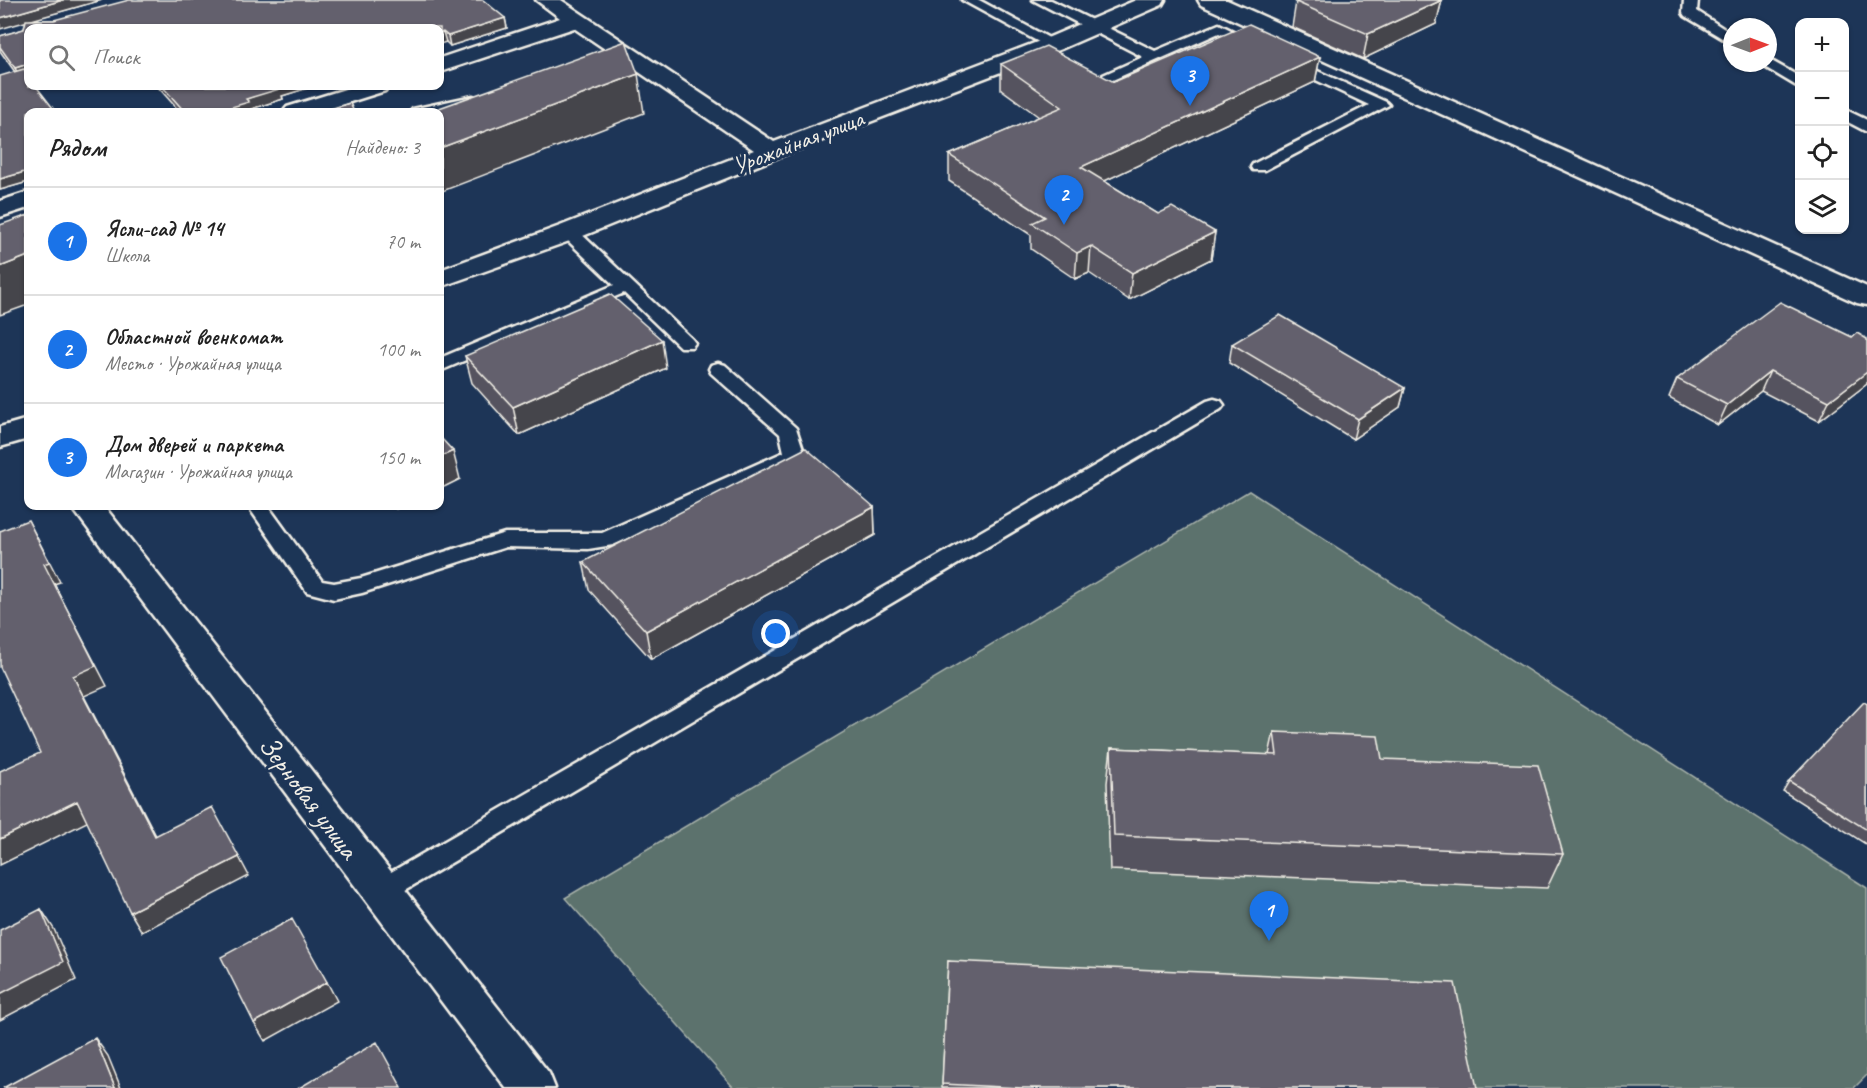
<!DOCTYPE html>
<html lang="ru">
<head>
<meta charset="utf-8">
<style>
  body { margin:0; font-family:Caveat,sans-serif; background:#f2f2f2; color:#222 }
  .controls { position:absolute; right:18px; top:18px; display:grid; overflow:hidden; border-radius:12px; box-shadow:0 2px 4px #0004 }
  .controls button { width:54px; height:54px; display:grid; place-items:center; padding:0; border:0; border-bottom:2px solid #e0e0e0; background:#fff; color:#222; font:30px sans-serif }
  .compass { position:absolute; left:1723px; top:18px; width:54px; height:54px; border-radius:50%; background:#fff; box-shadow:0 2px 4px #0004; rotate:89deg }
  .you { position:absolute; left:776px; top:634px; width:21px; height:21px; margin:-15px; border:4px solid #fff; border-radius:50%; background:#1a73e8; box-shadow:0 0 0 9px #1a73e833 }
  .badge { display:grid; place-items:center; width:39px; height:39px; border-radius:50%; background:#1a73e8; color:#fff; font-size:20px; font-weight:700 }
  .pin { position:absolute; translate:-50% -50px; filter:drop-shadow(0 2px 3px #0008) }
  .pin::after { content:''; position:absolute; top:32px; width:21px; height:18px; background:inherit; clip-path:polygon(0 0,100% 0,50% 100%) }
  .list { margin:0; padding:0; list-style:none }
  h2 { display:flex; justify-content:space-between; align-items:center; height:78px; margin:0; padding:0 24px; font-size:26px }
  h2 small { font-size:20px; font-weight:400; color:#767676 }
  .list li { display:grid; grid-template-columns:39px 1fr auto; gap:18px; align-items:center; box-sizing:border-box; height:108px; padding:0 24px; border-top:2px solid #e0e0e0 }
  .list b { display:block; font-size:22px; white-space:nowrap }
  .list p { margin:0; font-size:20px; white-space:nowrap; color:#767676 }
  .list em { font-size:20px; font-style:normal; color:#767676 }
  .icon { flex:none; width:33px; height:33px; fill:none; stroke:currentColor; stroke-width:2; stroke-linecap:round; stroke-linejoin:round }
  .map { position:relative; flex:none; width:1867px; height:1088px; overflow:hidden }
  .search { position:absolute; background:#fff; box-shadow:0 2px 4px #0004; left:24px; top:24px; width:420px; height:66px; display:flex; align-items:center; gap:15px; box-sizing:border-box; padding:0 21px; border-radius:12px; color:#767676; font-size:22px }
  .panel { position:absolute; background:#fff; box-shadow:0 2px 4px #0004; left:24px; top:108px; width:420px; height:402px; border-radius:12px }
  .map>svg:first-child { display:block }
  .green { fill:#5c726d; stroke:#a8b2aa; stroke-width:1.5 }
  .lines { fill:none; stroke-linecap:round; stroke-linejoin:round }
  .service-casing { stroke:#f4f1e8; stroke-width:5 }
  .minor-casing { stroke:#f4f1e8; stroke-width:5 }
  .service { fill:#1d3557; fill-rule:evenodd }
  .minor { fill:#1d3557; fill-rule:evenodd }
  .wall { fill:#55535e; stroke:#f4f1e8; stroke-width:1.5 }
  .shaded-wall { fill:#45444c; stroke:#f4f1e8; stroke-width:1.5 }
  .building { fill:#63616d; stroke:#f4f1e8; stroke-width:1.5 }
  .labels { text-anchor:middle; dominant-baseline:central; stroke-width:6; stroke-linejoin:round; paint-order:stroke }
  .far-street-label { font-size:24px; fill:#f4f1e8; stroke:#1d3557 }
  .street-label { font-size:28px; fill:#f4f1e8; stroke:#1d3557 }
</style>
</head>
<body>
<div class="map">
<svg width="1867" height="1088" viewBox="0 0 1867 1088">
  <rect width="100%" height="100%" fill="#1d3557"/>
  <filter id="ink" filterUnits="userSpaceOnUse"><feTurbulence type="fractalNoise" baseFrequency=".0167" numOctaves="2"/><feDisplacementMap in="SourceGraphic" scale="12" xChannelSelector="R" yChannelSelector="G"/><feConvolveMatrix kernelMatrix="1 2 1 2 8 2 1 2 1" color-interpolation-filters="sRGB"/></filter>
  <g filter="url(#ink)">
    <path class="green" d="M1249,491L1867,888V1075L1854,1088H734L565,898Z"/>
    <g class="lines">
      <defs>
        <path id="service" d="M962,0H979L1060,44L1053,48L1048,47Z
          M1033,0H1051L1155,51L1219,24L1259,44L1252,48L1247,47L1219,33L1108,82L1103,81L1101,78L1103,75L1143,57Z
          M1684,0H1698L1697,11L1732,34V44L1685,16L1683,13Z
          M1291,59L1386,102L1389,105L1265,170H1253L1251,167L1253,164L1369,105L1286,66L1284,63L1286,60Z
          M1768,59L1800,77V88L1763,66L1761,63H1768Z
          M473,96L480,100L478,103L436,112H410L413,109Z
          M1844,109L1867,120V132L1844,120Z
          M569,227L575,228L692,339L695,343L692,347H680L624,293L440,371V358L614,285L563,236L561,232Z
          M718,363L725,365L796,428L805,455L802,460L613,545L588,549L506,547L362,593L334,599L307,592L248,506H268L322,581L334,583L361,578L505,533H602L784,452L780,434L711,373L709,369L711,365Z
          M1214,399L1221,401L1224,405L1221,409L390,899L381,902L372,899L368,891L372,883L1207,401Z"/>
        <path id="minor" d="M536,0H561L774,142L1045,39L1136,0H1165L1162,5L1061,49L781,156L578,238L440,287V270L560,226L754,150L574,28L440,72V58L560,18Z
          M1198,0H1227L1867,287V305L1857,303L1201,5Z
          M355,86H389L385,91L318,112H283L287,107Z
          M28,192V208L0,217V201Z
          M28,419V439L0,447V427Z
          M71,506H104L549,1073L555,1088H506Z"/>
      </defs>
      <use href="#service" class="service-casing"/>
      <use href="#minor" class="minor-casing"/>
      <use href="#service" class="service"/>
      <use href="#minor" class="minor"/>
    </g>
    <path class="wall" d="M102,0L30,20L505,18L507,28L450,46L446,42L28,28V182L0,190L15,72L0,51V36L24,29L26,21Z
      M1442,0L1436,24L1363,59L1292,27L1296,2Z
      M1320,57L1315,82L1104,181L1158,214L1215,232L1211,259L1129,300L1089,273L1075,279L1031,249V235L949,181V155L1039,117L1001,89V64L1114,82Z
      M157,86H314L282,96L283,99L251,109L252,112H180Z
      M1852,337L1867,339V384L1819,421L1761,391L1718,425L1669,398L1677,379Z
      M1232,344L1405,388L1400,407L1353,439L1229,363Z
      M465,356L666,368L519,435L472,383Z
      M874,507L875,535L651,659L589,590L583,562Z
      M1867,704V845L1783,791L1789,781Z
      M1274,732L1382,759L1563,854L1547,888L1110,870L1107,783L1111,748L1269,755Z
      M948,961L1477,1088H942Z"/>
    <path class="shaded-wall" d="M63,0H102L0,29V18Z
      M1442,0L1436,24L1363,59L1368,34Z
      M505,18L507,28L450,46L448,36Z
      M443,32L446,42L440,44V33Z
      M1320,57L1315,82L1079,193L1081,167Z
      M28,64V75L20,78L15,68Z
      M638,74L644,113L440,192V148Z
      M278,86H314L282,96L283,99L251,109L252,112H215Z
      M28,171V182L0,190V179Z
      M1215,232L1211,259L1129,300L1132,273Z
      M1091,246L1089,273L1075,279L1077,253Z
      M28,256V305L0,315V267Z
      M662,340L666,368L519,435L513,407Z
      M1770,371L1761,391L1718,425L1727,405Z
      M1867,372V384L1819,421L1829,401Z
      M1405,388L1400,407L1353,439L1358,419Z
      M453,451L460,479L440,489V457Z
      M395,506H403L396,509Z
      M874,507L875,535L651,659L646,631Z
      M28,520L60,582L54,584L107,686L84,696L166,855L155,836L73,676L44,564Z
      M77,801L89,821L0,865V839Z
      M239,857L249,876L142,932L130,912Z
      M41,909L54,929L76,980L0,1020V994Z
      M327,982L337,1001L265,1041L254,1023Z
      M95,1038L108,1056L121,1088H115Z"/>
    <path class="building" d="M0,0H63L0,18Z
      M129,0H483L505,18L448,36L443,32L440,33V28H28V64L15,68L0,47V36L24,29L26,20H54Z
      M1302,0H1442L1368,34L1296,2Z
      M1249,24L1320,57L1081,167L1158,214L1172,207L1215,232L1132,273L1091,246L1077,253L1032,223L1045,217L949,155L1062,107L1001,64L1046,46L1114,82Z
      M626,41L638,74L440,148V112H428Z
      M24,69L28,76V86H36L56,112H28V171L0,179V76Z
      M162,86H278H277L279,89L246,99L249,102L215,112H185Z
      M350,103L354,112H323Z
      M28,215V256L0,267V225Z
      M610,294L662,340L513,407L465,356Z
      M1780,302L1852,337L1857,333L1867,339V372L1829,401L1770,371L1727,405L1677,379Z
      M1280,315L1405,388L1358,419L1232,344Z
      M440,437L453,451L440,457Z
      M806,448L874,507L646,631L583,562Z
      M28,520L49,562L44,564L96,666L73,676L155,836L212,807L239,857L130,912L77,801L0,839V771L40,753L0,667V531Z
      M1864,702L1867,704V830L1789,781Z
      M1274,732L1378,736L1382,759L1538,765L1563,854L1114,836L1111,748L1277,755Z
      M41,909L63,962L0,994V930Z
      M292,919L327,982L254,1023L221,957Z
      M948,961L1455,983L1477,1088H1023L942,1084Z
      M95,1038L115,1088H3Z
      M377,1042L402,1088H299Z"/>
  </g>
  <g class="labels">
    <g class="far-street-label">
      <text transform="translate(798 142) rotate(-21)">Урожайная улица</text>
    </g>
    <g class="street-label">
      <text transform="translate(309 797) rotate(53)">Зерновая улица</text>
    </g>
  </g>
</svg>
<div class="controls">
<button>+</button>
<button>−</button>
<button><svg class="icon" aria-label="locate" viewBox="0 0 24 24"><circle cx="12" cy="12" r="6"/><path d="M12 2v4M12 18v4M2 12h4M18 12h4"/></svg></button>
<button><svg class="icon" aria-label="layers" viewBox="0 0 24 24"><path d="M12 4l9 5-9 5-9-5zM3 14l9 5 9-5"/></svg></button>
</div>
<svg class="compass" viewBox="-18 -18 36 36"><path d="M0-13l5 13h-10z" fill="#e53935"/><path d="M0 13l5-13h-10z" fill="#767676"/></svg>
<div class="you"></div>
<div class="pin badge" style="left:1269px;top:941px">1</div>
<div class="pin badge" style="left:1064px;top:225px">2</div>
<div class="pin badge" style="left:1190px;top:106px">3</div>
<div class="search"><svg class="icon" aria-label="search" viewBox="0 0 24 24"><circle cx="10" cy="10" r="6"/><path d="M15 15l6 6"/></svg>Поиск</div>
<section class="panel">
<h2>Рядом<small>Найдено: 3</small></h2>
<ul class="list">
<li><span class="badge">1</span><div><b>Ясли-сад № 14</b><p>Школа</p></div><em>70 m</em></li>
<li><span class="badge">2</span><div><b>Областной военкомат</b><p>Место · Урожайная улица</p></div><em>100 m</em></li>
<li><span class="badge">3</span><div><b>Дом дверей и паркета</b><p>Магазин · Урожайная улица</p></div><em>150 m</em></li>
</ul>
</section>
</div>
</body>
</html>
